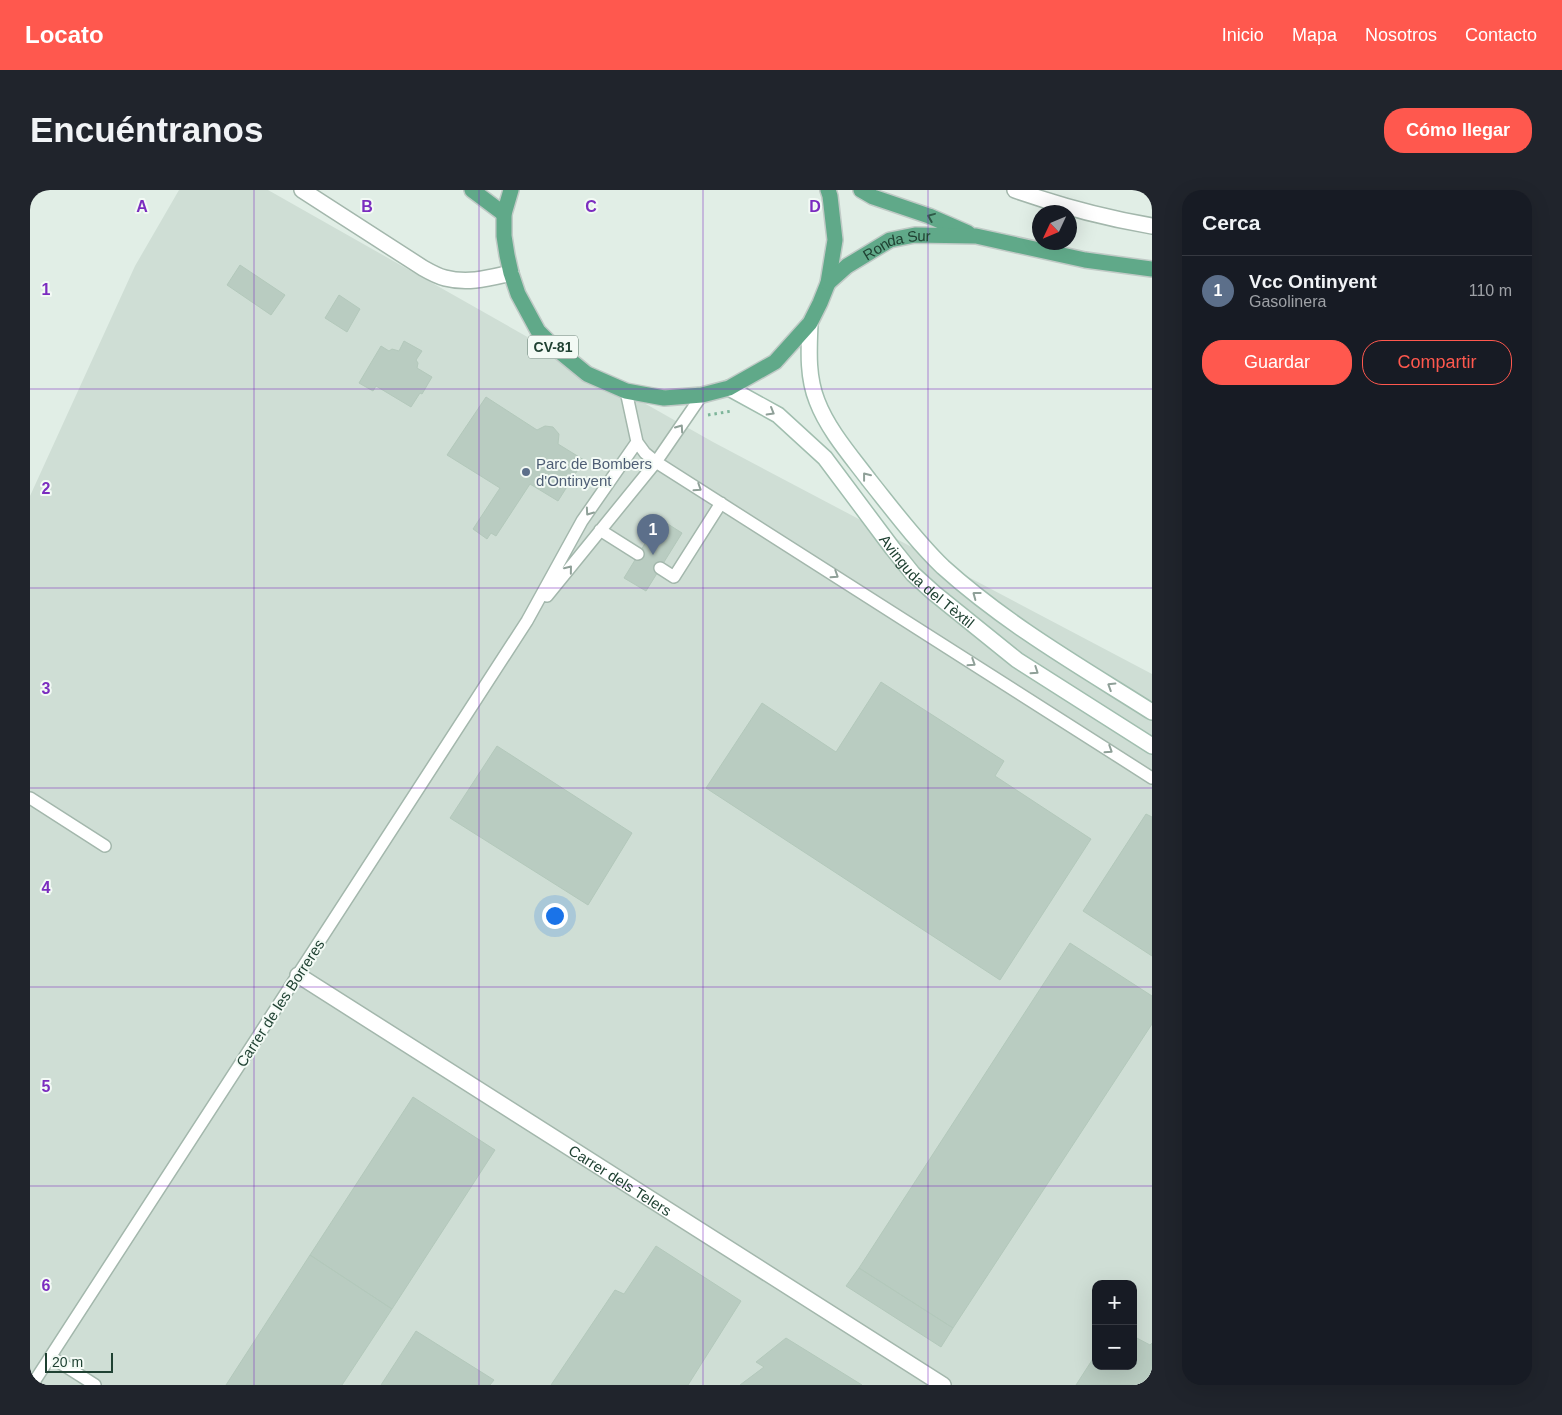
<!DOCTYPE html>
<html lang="es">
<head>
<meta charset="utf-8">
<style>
  body { margin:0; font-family:Helvetica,sans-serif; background:#20242c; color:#f1f3f6 }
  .controls { position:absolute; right:15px; bottom:15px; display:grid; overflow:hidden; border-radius:10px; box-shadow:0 5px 20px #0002 }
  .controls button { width:45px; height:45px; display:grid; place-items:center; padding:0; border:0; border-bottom:1px solid #363941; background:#171b24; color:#f1f3f6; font:25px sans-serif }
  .compass { position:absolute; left:1002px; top:15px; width:45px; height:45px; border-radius:50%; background:#171b24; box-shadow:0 5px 20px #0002; rotate:226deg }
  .scale { position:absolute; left:15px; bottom:12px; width:68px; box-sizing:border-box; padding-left:5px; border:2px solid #1f4132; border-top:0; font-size:14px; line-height:18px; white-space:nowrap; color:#1f4132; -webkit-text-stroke:4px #f3faf5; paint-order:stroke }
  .you { position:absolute; left:524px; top:725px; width:18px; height:18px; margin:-12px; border:4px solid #fff; border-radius:50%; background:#1a73e8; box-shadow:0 0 0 8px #1a73e833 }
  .badge { display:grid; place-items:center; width:32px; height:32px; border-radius:50%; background:#ff584e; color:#fff; font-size:16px; font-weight:700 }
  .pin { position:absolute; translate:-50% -41px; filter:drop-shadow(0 1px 2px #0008) }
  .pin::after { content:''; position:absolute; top:26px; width:18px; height:15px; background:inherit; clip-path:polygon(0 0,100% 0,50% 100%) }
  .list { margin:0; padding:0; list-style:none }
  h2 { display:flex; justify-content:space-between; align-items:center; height:65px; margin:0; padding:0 20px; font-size:21px }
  h2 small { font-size:16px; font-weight:400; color:#9ea1a6 }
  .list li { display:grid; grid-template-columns:32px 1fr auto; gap:15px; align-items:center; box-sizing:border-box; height:70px; padding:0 20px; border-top:1px solid #363941 }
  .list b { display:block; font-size:19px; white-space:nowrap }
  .list p { margin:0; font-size:16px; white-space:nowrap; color:#9ea1a6 }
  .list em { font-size:16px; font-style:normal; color:#9ea1a6 }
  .actions { display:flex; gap:10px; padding:15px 20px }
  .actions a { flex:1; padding:11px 0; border:1px solid #ff584e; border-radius:20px; text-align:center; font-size:18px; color:#ff584e }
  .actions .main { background:#ff584e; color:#fff }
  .map { position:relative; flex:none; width:1122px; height:1195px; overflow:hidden; border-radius:20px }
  header { display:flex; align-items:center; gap:30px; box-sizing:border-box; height:70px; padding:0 25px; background:#ff584e; color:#fff }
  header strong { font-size:24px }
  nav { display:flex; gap:28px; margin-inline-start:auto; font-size:18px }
  .intro { display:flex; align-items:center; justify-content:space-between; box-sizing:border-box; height:120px; padding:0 30px }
  h1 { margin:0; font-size:35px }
  .button { padding:12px 22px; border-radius:20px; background:#ff584e; color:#fff; font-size:18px; font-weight:700 }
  main { display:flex; gap:30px; padding:0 30px }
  aside { flex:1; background:#171b24; border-radius:20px; box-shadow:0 5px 20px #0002 }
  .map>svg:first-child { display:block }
  .built { fill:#cfded5; fill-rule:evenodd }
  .building { fill:#b9ccc1; stroke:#b3c8bb }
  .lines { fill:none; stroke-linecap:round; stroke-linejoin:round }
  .lane-casing { stroke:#a3b7ac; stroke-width:14 }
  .street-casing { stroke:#a3b7ac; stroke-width:18 }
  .secondary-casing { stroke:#a1beaf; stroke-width:18 }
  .primary-casing { stroke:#c0cac6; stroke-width:18 }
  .path { stroke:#7eb59a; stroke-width:3; stroke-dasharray:2.5 4; stroke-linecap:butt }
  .lane { stroke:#fff; stroke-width:11 }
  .street { stroke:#fff; stroke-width:15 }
  .secondary { stroke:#fff; stroke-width:15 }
  .primary { stroke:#60a989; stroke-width:15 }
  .oneway { stroke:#2f5b48 }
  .oneway2 { stroke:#8fa098 }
  .grid { fill:none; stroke:#7b2cbf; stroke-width:1; stroke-opacity:0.55 }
  .service-dot { fill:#5c6f8a; stroke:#f3faf5; stroke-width:2 }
  .labels { text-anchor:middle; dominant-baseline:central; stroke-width:4; stroke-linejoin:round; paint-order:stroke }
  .shield { fill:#f3faf5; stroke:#5f786c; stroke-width:1 }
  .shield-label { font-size:14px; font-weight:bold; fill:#1f4132 }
  .street-label { font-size:15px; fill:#1f4132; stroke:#f3faf5 }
  .service-label { font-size:15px; fill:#4e5e75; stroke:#f3faf5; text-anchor:start }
  .grid-label { font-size:16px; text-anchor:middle; font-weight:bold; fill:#7b2cbf; stroke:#f3faf5; stroke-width:4; stroke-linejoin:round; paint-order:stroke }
</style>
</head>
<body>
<header>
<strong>Locato</strong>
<nav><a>Inicio</a><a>Mapa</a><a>Nosotros</a><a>Contacto</a></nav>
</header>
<div class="intro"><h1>Encuéntranos</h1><a class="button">Cómo llegar</a></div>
<main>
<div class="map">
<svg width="1122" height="1195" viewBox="0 0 1122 1195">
  <rect width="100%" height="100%" fill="#e1eee6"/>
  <path class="built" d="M149,0H238L683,252L1122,484V1195H0V306L105,76ZM1066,1094H1103V1176H1066Z"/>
  <path class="building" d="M210,75L255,105L241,125L197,95Z
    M309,105L330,119L317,142L295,128Z
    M374,151L392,161L386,170L388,173L387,178L402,187L392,204L390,203L381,217L346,196L343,201L329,193L351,156L359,161L362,159L369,161Z
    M456,207L507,240L515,236L523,237L529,244L528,254L554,270L528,311L500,294L466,346L461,343L457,349L443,339L470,298L417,265Z
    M630,329L652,343L616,401L594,388Z
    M851,492L974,571L965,586L1061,649L970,790L676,598L732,513L806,562Z
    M467,556L602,643L558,715L420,628Z
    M1116,624L1122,627V766L1053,721Z
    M1040,753L1122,806V834L923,1138L829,1078Z
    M383,907L465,960L362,1119L280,1065Z
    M626,1056L711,1111L658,1195H521L585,1100L594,1104Z
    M280,1065L362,1119L312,1195H196Z
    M829,1078L923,1138L911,1157L816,1096Z
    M386,1141L464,1190L460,1195H351Z
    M1103,1146L1120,1155L1122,1153V1195H1046L1066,1164V1176H1103Z
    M756,1148L832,1195H710L734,1177L726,1172Z"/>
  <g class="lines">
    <defs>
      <path id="lane" d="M607,252L615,263L626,272L1122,588
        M570,340L608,364
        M630,378L644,387L691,313
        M517,406L626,272L672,205
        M0,608L75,656
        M21,1167L65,1195
        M2,1195L497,431L552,331L607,252L596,201"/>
      <g id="street">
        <path d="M272,0L393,78C400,82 407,86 415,88C438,94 459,88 481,83"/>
        <path d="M985,0C1030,16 1075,28 1122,36"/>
        <path id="s1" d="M268,785L913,1195"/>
      </g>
      <g id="secondary">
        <path d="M780,133C779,159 777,186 787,211C798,240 821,266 839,290C863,320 886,351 913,377C976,434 1051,477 1122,522"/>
        <path id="s2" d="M699,198L748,225L795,268L863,359L883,384L904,403L987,470L1122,556"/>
      </g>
      <g id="primary">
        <path d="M442,0L474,24"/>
        <path d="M481,0L474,24V46L477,65L481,83L488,104L508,141L524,157L557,184L596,201L634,208L672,205L699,198L745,172L780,133L790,113L798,93L805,50L800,6L798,0"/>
        <path d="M831,0L843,7L899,26L938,43"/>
        <path id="s3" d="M798,93L817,76L860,50L885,45L946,46L1055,70L1122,79"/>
      </g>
    </defs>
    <use href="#lane" class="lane-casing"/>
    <use href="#street" class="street-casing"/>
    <use href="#secondary" class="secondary-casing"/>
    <use href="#primary" class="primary-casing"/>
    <path class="path" d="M678,225L702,221"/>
    <use href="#lane" class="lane"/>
    <use href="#street" class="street"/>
    <use href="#secondary" class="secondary"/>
    <use href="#primary" class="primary"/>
  </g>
  <defs><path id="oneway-chevron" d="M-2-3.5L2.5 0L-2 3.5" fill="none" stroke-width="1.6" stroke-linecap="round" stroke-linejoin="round" transform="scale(1.25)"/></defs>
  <use class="oneway" href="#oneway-chevron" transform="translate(901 27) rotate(-158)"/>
  <g class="oneway2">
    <use href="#oneway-chevron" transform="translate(741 222) rotate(30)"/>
    <use href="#oneway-chevron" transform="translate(650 238) rotate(-55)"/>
    <use href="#oneway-chevron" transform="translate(836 286) rotate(-128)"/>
    <use href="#oneway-chevron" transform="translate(668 298) rotate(33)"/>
    <use href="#oneway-chevron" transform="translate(559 322) rotate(125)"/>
    <use href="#oneway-chevron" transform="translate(539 379) rotate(-51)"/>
    <use href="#oneway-chevron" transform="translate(805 385) rotate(33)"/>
    <use href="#oneway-chevron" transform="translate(946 405) rotate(-143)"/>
    <use href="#oneway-chevron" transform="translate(942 473) rotate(33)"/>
    <use href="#oneway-chevron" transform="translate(1005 481) rotate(34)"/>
    <use href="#oneway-chevron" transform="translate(1081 496) rotate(-148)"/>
    <use href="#oneway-chevron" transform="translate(1079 560) rotate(33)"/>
  </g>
  <path class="grid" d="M224,0V1195M449,0V1195M673,0V1195M898,0V1195M0,199H1122M0,398H1122M0,598H1122M0,797H1122M0,996H1122"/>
  <circle class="service-dot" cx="496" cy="282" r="5"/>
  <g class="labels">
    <rect class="shield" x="498" y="145.5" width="50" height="23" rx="4"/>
    <g class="shield-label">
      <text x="523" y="157">CV-81</text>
    </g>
    <g class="street-label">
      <text stroke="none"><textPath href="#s3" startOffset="81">Ronda Sur</textPath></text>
      <text stroke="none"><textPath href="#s2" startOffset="280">Avinguda del Tèxtil</textPath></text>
      <text transform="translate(250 813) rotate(-57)">Carrer de les Borreres</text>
      <text stroke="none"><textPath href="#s1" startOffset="382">Carrer dels Telers</textPath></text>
    </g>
    <g class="service-label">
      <text x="506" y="273">Parc de Bombers<tspan x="506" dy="17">d'Ontinyent</tspan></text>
    </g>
  </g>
  <g class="grid-label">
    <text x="112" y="22">A</text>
    <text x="337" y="22">B</text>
    <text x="561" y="22">C</text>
    <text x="785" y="22">D</text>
    <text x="16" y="105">1</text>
    <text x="16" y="304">2</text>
    <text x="16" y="504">3</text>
    <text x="16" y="703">4</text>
    <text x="16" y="902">5</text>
    <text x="16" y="1101">6</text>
  </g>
</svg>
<div class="controls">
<button>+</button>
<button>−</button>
</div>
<svg class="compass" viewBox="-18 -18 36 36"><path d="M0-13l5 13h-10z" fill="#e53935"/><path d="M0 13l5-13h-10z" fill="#9ea1a6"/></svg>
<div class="scale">20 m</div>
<div class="you"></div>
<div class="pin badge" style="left:623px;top:365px;background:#5c6f8a">1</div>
</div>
<aside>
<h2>Cerca<small></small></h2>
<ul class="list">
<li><span class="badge" style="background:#5c6f8a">1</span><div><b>Vcc Ontinyent</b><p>Gasolinera</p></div><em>110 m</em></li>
</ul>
<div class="actions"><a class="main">Guardar</a><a>Compartir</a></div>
</aside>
</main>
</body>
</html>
